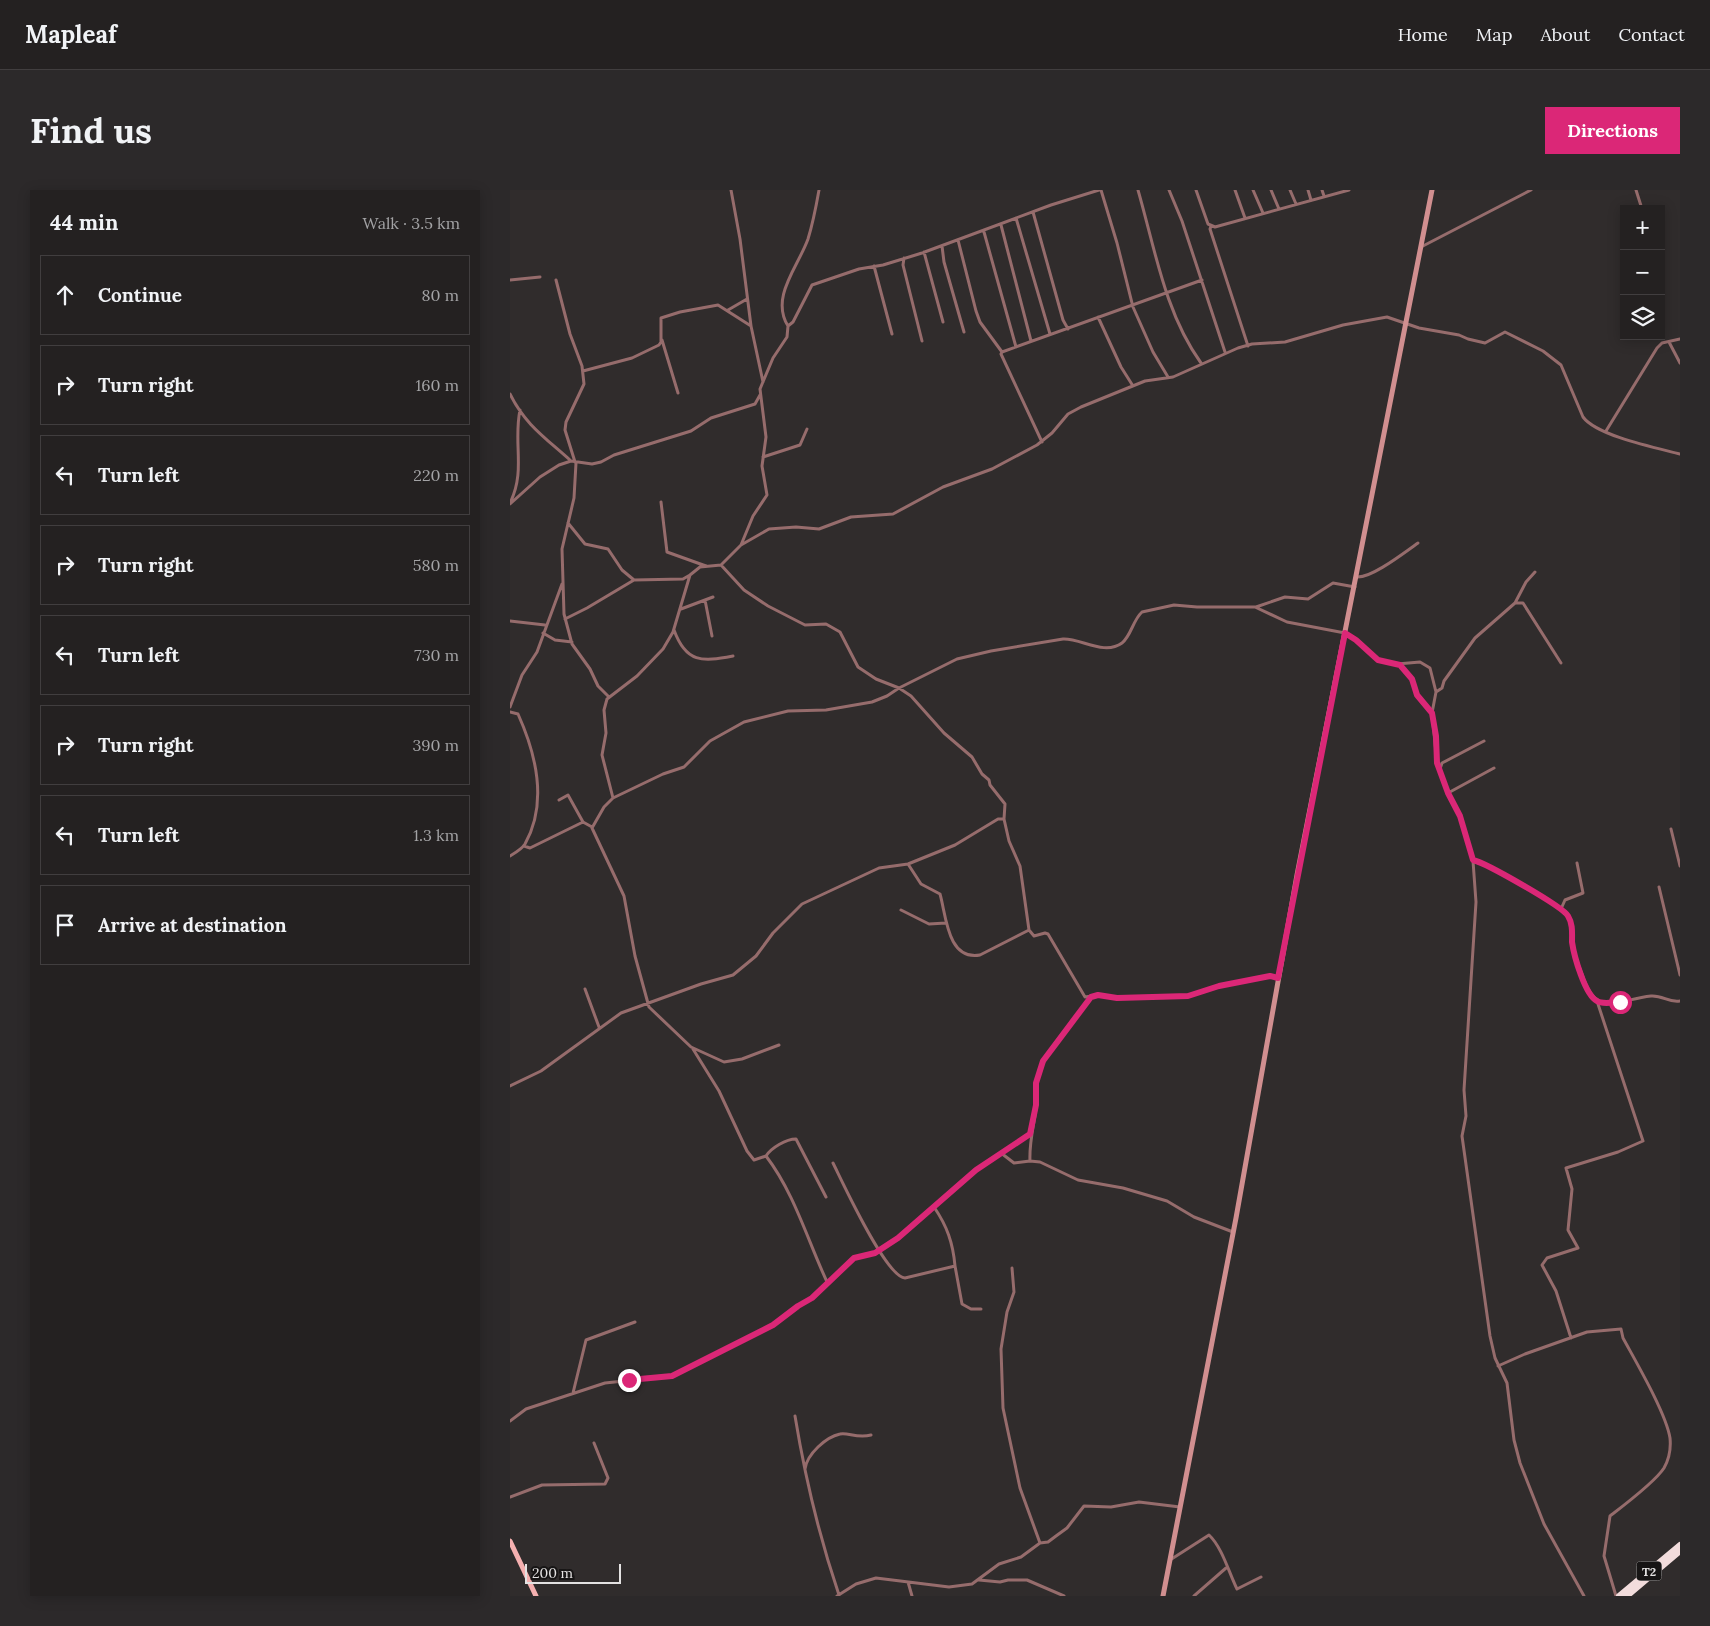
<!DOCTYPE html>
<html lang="en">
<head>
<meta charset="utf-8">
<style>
  body { margin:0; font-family:Lora,serif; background:#2c292a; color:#f1f3f6 }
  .controls { position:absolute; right:15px; top:15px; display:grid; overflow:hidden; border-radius:0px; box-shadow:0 2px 12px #0003 }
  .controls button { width:45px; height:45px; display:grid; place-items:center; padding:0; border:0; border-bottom:1px solid #413e3f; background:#242121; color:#f1f3f6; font:25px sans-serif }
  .scale { position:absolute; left:15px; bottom:12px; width:96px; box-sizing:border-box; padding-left:5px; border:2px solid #e4e2e2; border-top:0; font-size:14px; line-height:18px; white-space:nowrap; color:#e4e2e2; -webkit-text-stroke:4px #171515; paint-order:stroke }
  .stop { position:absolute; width:15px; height:15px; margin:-11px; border:4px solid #db2777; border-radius:50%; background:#fff }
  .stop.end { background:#db2777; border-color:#fff; box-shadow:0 1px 5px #0008 }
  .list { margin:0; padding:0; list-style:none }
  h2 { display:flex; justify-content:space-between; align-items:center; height:65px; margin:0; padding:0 20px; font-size:21px }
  h2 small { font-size:16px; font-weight:400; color:#a3a3a5 }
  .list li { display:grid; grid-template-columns:32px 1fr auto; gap:15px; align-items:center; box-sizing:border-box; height:80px; margin:0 10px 10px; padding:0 10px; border:1px solid #413e3f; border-radius:0px }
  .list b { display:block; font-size:19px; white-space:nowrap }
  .list em { font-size:16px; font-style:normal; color:#a3a3a5 }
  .icon { flex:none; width:28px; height:28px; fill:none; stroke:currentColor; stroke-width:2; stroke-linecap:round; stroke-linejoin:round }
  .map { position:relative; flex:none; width:1170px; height:1406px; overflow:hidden; border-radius:0px }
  header { display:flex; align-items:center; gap:30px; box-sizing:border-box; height:70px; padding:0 25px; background:#242121; border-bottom:1px solid #413e3f }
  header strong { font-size:24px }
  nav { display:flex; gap:28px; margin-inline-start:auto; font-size:18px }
  .intro { display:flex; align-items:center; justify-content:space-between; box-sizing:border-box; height:120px; padding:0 30px }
  h1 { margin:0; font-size:35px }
  .button { padding:12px 22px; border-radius:0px; background:#db2777; color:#fff; font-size:18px; font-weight:700 }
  main { display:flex; gap:30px; padding:0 30px }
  aside { flex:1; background:#242121; border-radius:0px; box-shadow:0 2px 12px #0003 }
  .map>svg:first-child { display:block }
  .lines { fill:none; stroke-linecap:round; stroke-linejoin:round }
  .street { stroke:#966c6c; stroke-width:3 }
  .secondary { stroke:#d18f90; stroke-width:5 }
  .primary { stroke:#f5b0b0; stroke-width:5 }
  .highway { stroke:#f2dcdc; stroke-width:6 }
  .route { stroke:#db2777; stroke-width:6 }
  .labels { text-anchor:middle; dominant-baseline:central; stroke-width:4; stroke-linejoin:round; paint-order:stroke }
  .shield { fill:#171515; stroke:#a6a4a4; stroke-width:1 }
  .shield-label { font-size:12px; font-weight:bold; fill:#e4e2e2 }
</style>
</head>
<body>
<header>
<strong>Mapleaf</strong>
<nav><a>Home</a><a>Map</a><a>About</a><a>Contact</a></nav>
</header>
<div class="intro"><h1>Find us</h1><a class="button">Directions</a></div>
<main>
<aside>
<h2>44 min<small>Walk · 3.5 km</small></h2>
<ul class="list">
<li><svg class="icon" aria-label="ahead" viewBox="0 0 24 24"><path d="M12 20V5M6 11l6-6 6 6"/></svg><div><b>Continue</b></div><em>80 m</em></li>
<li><svg class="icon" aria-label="right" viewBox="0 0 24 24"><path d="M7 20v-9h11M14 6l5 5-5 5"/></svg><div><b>Turn right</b></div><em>160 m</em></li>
<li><svg class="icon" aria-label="left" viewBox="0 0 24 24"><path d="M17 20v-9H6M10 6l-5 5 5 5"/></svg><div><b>Turn left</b></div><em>220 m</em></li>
<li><svg class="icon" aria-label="right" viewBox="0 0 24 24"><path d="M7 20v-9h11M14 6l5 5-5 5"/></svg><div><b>Turn right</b></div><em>580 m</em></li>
<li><svg class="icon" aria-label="left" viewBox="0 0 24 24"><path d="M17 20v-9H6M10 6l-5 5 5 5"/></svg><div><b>Turn left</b></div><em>730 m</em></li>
<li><svg class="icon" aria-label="right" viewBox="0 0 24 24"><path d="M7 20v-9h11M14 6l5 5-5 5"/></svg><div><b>Turn right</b></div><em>390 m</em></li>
<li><svg class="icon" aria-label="left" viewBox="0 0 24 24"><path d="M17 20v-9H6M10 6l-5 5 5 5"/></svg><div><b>Turn left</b></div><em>1.3 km</em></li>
<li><svg class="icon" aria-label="arrive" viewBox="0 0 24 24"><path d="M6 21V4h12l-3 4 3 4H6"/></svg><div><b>Arrive at destination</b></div></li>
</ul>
</aside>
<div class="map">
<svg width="1170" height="1406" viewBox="0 0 1170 1406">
  <rect width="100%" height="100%" fill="#302c2c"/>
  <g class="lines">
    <path class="street" d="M221,0L230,49L241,136L253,192
      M591,0L607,53L623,117L643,162L658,187
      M628,0C645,59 655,123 691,173
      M659,0L672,31L715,162
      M686,0L698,34L705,37L839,0
      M725,0L735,28
      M743,0L753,23
      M761,0L769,19
      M780,0L786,14
      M798,0L801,10
      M812,0L814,6
      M1126,0L1132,19
      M523,22L553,130L558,139
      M506,28L540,144
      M491,35L521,151
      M701,36L700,39L738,156
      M474,42L506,157
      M448,50L466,121L470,132L492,162L491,164L532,252
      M432,56L434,72L454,142
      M911,57L1021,0
      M414,62L433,132
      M394,68L393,75L412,151
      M364,76L382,144
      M0,90L30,87
      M46,90L60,144L72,176L74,194L56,232L55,240L65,272
      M218,120L237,109
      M588,127L611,177L623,196
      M278,136C260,107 288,77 298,49C303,33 306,17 309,0
      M152,150L168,203
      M1159,152L1170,173
      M492,162L692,90
      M73,181L122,168L149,155L151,152V128L170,122L208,115L241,136
      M0,204C15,235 37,249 61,271
      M1096,241L1147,158L1152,153L1170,149
      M253,267L290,255L297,239
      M66,273L64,308L52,359L54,424L62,454L80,479L88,496L98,506
      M151,312L157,362L196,376
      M0,313C16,281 3,253 10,220
      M0,314L30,287L49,275L61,271L82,274L91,272L104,265L181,241L201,228L245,214L250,205
      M58,333L75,354L98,359L112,380L124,390L173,389L180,385
      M231,355L243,326L257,305L252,276L256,247L250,199L263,168L277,147L278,136L283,132L302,95L349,79L373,75L412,63L541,15L589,0
      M211,375L234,400L258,416L295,435L316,434L330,442L348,477L366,489L389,498L401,506L434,543L462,567L472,584L479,590L480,595L495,614L494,629L499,651L510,676L519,740L524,746L535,743L538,744L575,807L588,805L607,808L678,806L709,796L759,786L768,788
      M847,387C862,388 895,362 908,353
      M195,410L202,446
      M1006,413H1013L1051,473
      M746,417L775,407L798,409L823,393L845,397
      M171,419L203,407
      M55,429L77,418L124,390
      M0,431L35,435
      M164,440C176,473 192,472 223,466
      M33,443L45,450L62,452
      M887,474L910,472L920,478L926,502L922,523
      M926,502L932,498L934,491L965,448L1005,413L1016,392L1025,382
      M0,517L12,485L27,462L52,394
      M0,522L8,524C26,564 38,613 15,654C12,659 5,663 0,666
      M930,579L932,573L974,551
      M938,603L984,578
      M103,608L153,584L174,577L200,551L234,532L278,521L316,520L362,512L377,506L389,498L447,469L481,461L553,449C571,448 594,466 612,453C621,446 623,430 632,422L664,415L687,417H745L777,432L835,443L851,453L868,470L890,475L902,489L907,505L922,523L927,573L940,609L950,626L963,671L966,712L954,900L956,926L952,946L980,1146L985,1168L997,1193L1004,1250L1010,1273L1034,1334L1074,1406
      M49,610L58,605L73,632
      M1161,639L1170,676
      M14,656L20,658L73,632L82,637
      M963,671C976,674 1050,715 1058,725C1064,734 1062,745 1063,755C1064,765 1068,774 1072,784C1086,829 1106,810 1141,806C1153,805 1158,813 1170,811
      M398,674L411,694L430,704C436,724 437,771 470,765L519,740
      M1149,697L1170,785
      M1051,719L1055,710L1073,703L1067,673
      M391,720L419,734L436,733
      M75,799L89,837
      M269,855L232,869L214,872L181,857L139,817L125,766L114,706L82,638L94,617L103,608L92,565L96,543L94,520L97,509L127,486L153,459L163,442L180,385L190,377L211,375L231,355L259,339L286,337L309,339L341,327L383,324L433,297L482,279L527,255L542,243L558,224L571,217L635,191L663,187L728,158L742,154L775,152L833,135L877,127L909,138L949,145L958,149L975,153L995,142L1033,161L1051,175L1073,227C1087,246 1147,258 1170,264
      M183,859L209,901L237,961L244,970L256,966C285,1004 298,1052 318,1094
      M0,896L31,881L111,823L191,794L223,785L246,766L263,743L292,714L369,678L398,674L445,655L488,629H494
      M491,963L504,973L520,971L530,972L568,990L613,998L657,1011L684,1027L723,1042
      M256,966C261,958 276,949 286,949L316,1007
      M520,971C519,952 524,936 526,918C527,910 525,902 526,894C531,864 563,832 581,807
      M323,973C333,993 376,1087 395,1088L445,1076L452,1114L461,1119H471
      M424,1017C437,1036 443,1053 445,1076
      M502,1078L504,1102L497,1122L491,1159L493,1218L510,1298L530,1353
      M1061,1148L1046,1101L1032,1075L1037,1068L1068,1058L1058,1040L1062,999L1056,978L1108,962L1133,951L1087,811
      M988,1176L1015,1164L1077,1142L1111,1139L1113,1148C1126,1172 1156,1223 1160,1248C1161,1258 1159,1269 1154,1278C1145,1292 1113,1316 1100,1326L1094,1366L1106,1406
      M63,1203L76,1150L125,1132
      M285,1226C295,1287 309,1346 329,1405
      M0,1231L16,1219L95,1193L162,1186L258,1138L288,1116L302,1108L344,1068L365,1063L388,1048L466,980L520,944
      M295,1279C297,1264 316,1247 330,1244C338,1242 347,1249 361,1245
      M0,1307L32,1295L95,1294L98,1288L84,1253
      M660,1370L699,1345C712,1357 719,1383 727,1399L751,1387
      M469,1390L490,1392L498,1390H517L554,1406
      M398,1392L402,1406
      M327,1406L346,1394L366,1388L439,1397L462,1394L489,1374L511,1367L530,1353L538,1352L546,1346L557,1338L574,1316L601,1317L629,1312L670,1317
      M684,1406L716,1378"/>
    <path class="secondary" d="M653,1406L726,1028L787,685L922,0"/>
    <path class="primary" d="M0,1351L26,1406"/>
    <path class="highway" d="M1109,1406L1170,1355
      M1117,1406L1170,1361"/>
  </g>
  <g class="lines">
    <path class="route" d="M119,1190L162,1186L263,1135L288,1116L302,1108L344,1068L365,1063L388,1048L466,980L520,944L526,915V893L533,871L581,807L588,805L607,808L678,806L709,796L760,786L768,788L835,443L846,450L868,470L890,475L902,489L907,505L922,523L926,546L927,573L938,603L950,626L963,670C976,673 1052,716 1058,726C1063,734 1062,743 1062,752C1064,766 1075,805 1087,811C1093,815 1103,812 1110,812"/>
  </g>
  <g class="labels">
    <rect class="shield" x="1126.5" y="1371.5" width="25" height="19" rx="4"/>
    <g class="shield-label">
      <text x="1139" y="1381">T2</text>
    </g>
  </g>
</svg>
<div class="controls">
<button>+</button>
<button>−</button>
<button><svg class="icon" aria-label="layers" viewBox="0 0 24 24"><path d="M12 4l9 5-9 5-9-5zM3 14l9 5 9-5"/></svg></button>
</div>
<div class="scale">200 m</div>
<div class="stop" style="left:1110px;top:812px"></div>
<div class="stop end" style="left:119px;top:1190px"></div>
</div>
</main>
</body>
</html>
